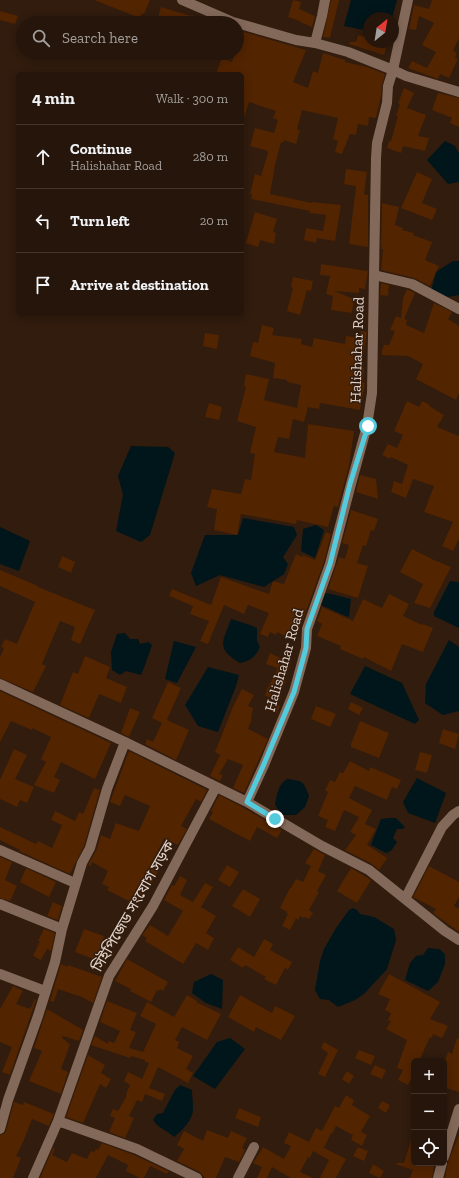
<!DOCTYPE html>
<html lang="en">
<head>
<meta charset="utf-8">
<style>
  body { margin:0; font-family:"Zilla Slab","Noto Sans Bengali",serif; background:#312218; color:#f1f3f6 }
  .controls { position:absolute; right:12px; bottom:12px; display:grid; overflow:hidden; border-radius:6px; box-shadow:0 2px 10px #0003 }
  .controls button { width:36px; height:36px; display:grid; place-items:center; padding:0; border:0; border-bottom:1px solid #42342b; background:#25150a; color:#f1f3f6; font:20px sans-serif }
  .compass { position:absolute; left:363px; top:12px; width:36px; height:36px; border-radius:50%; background:#25150a; box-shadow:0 2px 10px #0003; rotate:30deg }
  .stop { position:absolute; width:12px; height:12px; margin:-9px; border:3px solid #54cadd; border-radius:50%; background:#fff }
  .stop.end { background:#54cadd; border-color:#fff; box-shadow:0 1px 4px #0008 }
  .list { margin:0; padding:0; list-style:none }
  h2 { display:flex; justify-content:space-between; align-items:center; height:52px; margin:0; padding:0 16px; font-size:17px }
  h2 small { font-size:13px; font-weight:400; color:#a39f9c }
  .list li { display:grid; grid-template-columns:26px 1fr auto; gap:12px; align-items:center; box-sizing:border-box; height:64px; padding:0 16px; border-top:1px solid #42342b }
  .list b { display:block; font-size:15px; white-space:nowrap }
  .list p { margin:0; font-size:13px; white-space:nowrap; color:#a39f9c }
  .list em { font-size:13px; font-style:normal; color:#a39f9c }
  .icon { flex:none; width:22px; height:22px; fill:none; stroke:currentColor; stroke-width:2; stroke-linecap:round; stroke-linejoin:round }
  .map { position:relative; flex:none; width:459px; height:1178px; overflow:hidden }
  .search { position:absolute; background:#25150a; box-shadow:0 2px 10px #0003; left:16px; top:16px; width:228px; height:44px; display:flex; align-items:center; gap:10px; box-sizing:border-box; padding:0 14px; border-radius:22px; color:#a39f9c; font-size:15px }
  .panel { position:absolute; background:#25150a; box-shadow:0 2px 10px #0003; left:16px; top:72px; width:228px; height:244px; border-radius:6px }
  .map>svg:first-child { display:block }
  .water { fill:#00161a }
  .building { fill:#522400 }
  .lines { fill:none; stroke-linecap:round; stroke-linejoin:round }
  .minor { stroke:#836959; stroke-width:10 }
  .route { stroke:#54cadd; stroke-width:5 }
  .labels { text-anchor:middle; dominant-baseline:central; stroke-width:3; stroke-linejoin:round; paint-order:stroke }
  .street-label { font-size:15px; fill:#e3d4cb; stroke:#311c0e }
</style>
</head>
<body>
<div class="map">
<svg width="459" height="1178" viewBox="0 0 459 1178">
  <rect width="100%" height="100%" fill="#311c0e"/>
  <path class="water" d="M351,0H397L392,18H369V31L344,26Z
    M445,141L455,146L459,153V182L448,184L427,160Z
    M453,261H459V295L448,297L431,291L436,272Z
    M131,446L168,447L175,453L150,535L141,542L116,531L123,495L118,476Z
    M243,518L294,527L297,535L283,557L288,564L284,574L264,587L220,575L196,586L191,573L205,535H238Z
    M316,525L324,530L315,558L301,551L303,529Z
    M0,527L30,541L19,571L0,564Z
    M450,581L459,582V628L434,616V612Z
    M327,593L351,599L349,616L348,617L321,605L320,604L325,594Z
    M231,619L250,625L257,628V641L260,647C255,657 252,660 240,663C215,648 223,642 231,619Z
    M125,633L130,639H138L140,644L148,642L152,645L145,665L141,675L126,671L120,675L112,670L111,652L117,634Z
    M449,640L459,647V711L443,715L425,703L426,684Z
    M174,641L196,647L177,683L165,679Z
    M365,666L402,683L419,720L415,724L350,694Z
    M208,667L239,675L236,686L218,732L198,726L185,705Z
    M417,778L446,793L435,823L408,813L403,802Z
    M287,779C304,781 303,781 309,796L305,807L296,815H283L275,805C277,794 278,785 287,779Z
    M389,818H396L405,827L402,829H397L393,838L397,842L391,851L386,853L371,845L381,819Z
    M353,908L357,910L360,914L374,917L394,929L396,940L387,969L364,994L355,1000L338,1007L329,1000L320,999L315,990L320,961L324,949L336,928L349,910Z
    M428,948L439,949L445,954V964L438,982L428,991L405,980L410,963L416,956L423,955Z
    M211,974L223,980L222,1009L206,1003L192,993L194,982Z
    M230,1038L245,1049L215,1089L193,1076L217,1042Z
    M180,1085L192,1090C192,1096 193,1101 193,1107C194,1119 183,1130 174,1137C167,1130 159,1129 153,1120L157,1114L163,1113L175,1090Z"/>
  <path class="building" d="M94,0H150L144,14L142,13L140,18Z
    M293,0L301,2L299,9L315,16L312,27L300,22V21L288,17Z
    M331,0H339L330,38L323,37Z
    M432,0H459V38L453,51L457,53L455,58L458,59L449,78L440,74L438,79L408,68L412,61L427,68L436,52L422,45L434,23L419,16L416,30L409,29L414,5L429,9Z
    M161,7L191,16V15L212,22L211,23H171L158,18Z
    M0,11L18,16L15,24L0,20Z
    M237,30L306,50L293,82L308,88L313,71L318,73L323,53L345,60V62L367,67L385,74L382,84L381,96L376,118L369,117L368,126L358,124L356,135L350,134L342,154L335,152L338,141L333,139L338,118L302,110L297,130H300L296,144L284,140L283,143L281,142L275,165L270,194L312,203V202L341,205L335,241L317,238L316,243L304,240L306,228L323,231L326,215L310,213V211L251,199L252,195L250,194L255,174L261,176L268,153V151L250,146L255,128L274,133L278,120L273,118L276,111L249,102L244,117H242V74H216L222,58L232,62L235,53H237Z
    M358,35L369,38V42H380L387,44L384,55L349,44L350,42H356Z
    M404,88L414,93L407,108L426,115L418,136L429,138L425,151L403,146L401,153L387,148L389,141H391L398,116H396L400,104L398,103Z
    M438,93L459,98V127L450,123L452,118L432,110Z
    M346,169L367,172L364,194L368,195V247L349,244L356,186L344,184Z
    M417,172L432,179L422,203L437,209L432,220L401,208Z
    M382,203L399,207L395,225L403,228L402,230L414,233L413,235L432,242L425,260L439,266L430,286L414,278L381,270L383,249H381Z
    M255,212L277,219L273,232L276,233L274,244L260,240L258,247L246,243Z
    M321,264L368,271L365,289L359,288V293L334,291L354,299L352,313L331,310L333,296L326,294L330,276L320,275Z
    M293,277L313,281L311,291L307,290L300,315L287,311L293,288L291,287Z
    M381,283L389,285L388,296L380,295Z
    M407,289L415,293L404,319L407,320L406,325L424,333L434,303L452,312L448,319L459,326V393L456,400L416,379L423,364L408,356L382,355V350L384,345H389L395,331L390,330L396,316L401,318L403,298Z
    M262,325L274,328L272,335L302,339L301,344L312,347L314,338L345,344L346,336L359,338L361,331L367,332L361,368H364L363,383H365L360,410L320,403L319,409L308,407L304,422L293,419L289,439L278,437L274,452L305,458L308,424L354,431L349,466L338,507L334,506L328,527L297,520L296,524L241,514L237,535L214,530L217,509L207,507L212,489L241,494L245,479L251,480L255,454L250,453L256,427L237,421L246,387L244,386L246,374L269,379L264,400L297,408L301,385L287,382V380L273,378L275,363L250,356L253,342L258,343Z
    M205,333L219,335L217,349L203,346Z
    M407,401L419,407L422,401L430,405L429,406L444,415L437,427L459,436V539L453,551L442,546L453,522L424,512L434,486L413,479L406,498L391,492L394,481L402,484L408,465L391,457L390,459L382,455L388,444L397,448L403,435L394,431Z
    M209,403L222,407L219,420L205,417Z
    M360,475L376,479L378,499L356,492Z
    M351,510L378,519L374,531L371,530L366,546L363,545L357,563L368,566L358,598L328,589L339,557L345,559L349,545L342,543Z
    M326,532L331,534L324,562L301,625L293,640L277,632L276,635L270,632L268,637L260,634L269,613L248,605L244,614L224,605L208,644L200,641L209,621L190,614L193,606L169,596L172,589L211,605L221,577L269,594L273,581L284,584L296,554L302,557L303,555L315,560Z
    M412,549L434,560L451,567L430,608L414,603L423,584L400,572Z
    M62,556L75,562L71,573L58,567Z
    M0,570L38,586V587L95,610L80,644L71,640L75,627L60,621L42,664L46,666L33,692L0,678V657L4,648L1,647L5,639L17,644L35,602L0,586Z
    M389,594L409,604L403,616L422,625L423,624L433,628L423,652L402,644L391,671L364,657L363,659L340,649L341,646L317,636L322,624L317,621L322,607L353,621L363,599L382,608Z
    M270,653L291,663L284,679L286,681L281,691L282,692L278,705L280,706L277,713L265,707L270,697L265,696L267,689L278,668L266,664Z
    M85,656L110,667L106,678L127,687L121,703L99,694L89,718L60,705L73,672L78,674Z
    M168,682L181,688L167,720L189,730L176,760L145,744L147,739L153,742L162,723L152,718Z
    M242,689L254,695L248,706L253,708L251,719H252L248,729L268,739L244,793L233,788L243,765L228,759L219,774L223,775L220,781L210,776L220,755L215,752L233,707Z
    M0,691L111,743L95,779L61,762L54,777L60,780L54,793L34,785L46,762L41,759L51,737L32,728V730L11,721L0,742Z
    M351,702L363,708L359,715L348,709Z
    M316,706L336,714L330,727L311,719Z
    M130,708L140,712L129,737L121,733Z
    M360,721L389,733L379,758L351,747V744Z
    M443,729L459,734L455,749L439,743Z
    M14,749L27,755L15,779L34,787L27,803L20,800L17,807L0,799V780Z
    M129,751L207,790L201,802L196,799L181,826L187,829L178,845L164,838L150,868L158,871L148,891L146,889L137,905L107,890L109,887L102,884L108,871L92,862L91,866L88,865L96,851L101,835L110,839L116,823L139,831L150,806L125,795L120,806L110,802Z
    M420,752L432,755L427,773L415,770Z
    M350,761L369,771L370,767L401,780L397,789L392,787L387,800L355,786L349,798L372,810L365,824L376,829L367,845L387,858L379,870L372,864L345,850L356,835L350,832L359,817L344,810L335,831L325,827L328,820L318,816L328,792L325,790L330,780L335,782L340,772L343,773Z
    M94,788L100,790L84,846L70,874L19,851L20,850L0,840V827L36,844L38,841L52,848L62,825L51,820L55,811L75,821L79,812L83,814Z
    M219,795L244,808L282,830L277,838L257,827L250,841L209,819L213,812L211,811Z
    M314,849L325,855L318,871L326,875L317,891L319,892L309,910L313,913L309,919L305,917L304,918L300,916L298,920L296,918L290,930L282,926L288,914L286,913L287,912L280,908L290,888H291L296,879L303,882L311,866L305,863Z
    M0,857L12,862L5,880L17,886L10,901L0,898Z
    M227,865L239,872L230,887L218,880Z
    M429,866L459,882V897L454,906L459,909V932L433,913L436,909L413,897Z
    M26,868L56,882L49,897L20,882Z
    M351,868L371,880L357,903L337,891Z
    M180,876L187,880L180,895L193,902L205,883L213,887L201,907L216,916L206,933L214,938L208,950L196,943L183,964L145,941L147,938L142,935L150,925L168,936L183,911L164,900L172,885L174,886Z
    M243,889L260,899L250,917L232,906Z
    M53,902L62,906L58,920L47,916Z
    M44,929L55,933L51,951L47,949L41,960L33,956L40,941H38Z
    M84,929L104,936L96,960L75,952Z
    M264,939L273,944L270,950L292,962L288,970L285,968L276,985L264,979L266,977L245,965L243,968L230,960L238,947L254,957Z
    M127,959L168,982L163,991L160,989L159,991L157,990L151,1002L130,991L131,989L115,981Z
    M61,964L68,967V965L102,977L93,1003L82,997L58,989L54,1002L50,1001Z
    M389,974L440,1002L430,1019L448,1026L442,1038L433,1034L432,1038L430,1037L419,1061H414V1073L408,1085L398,1080L403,1070L397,1068L407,1040L386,1029L391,1021L388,1020L391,1013L385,1010L390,999L378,994Z
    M13,986L23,991L16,1004L30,1009L35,999L36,1000L10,1075L2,1072L12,1047L0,1042V1009Z
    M187,995L197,1001L196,1002L221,1014L207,1040L182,1027L175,1040L179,1042L177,1048L193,1056L186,1069L193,1073L188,1083L158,1067L149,1088L165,1094L162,1101L145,1094L142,1102L137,1100L129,1116L134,1118L125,1138L109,1132L115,1118L110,1116L113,1109L118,1111L127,1095L126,1094L130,1085L124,1081L128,1072L142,1079L149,1063L145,1062V1060L131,1056L130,1058L91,1045L95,1036L108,1044V1041L114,1043L120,1031L100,1022L107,1001L137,1013L130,1030L136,1032L129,1048L143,1052L156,1024L140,1016L147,1002L174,1017Z
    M240,995L272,1013L275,1006L295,1016L281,1040L256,1027L254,1032L228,1017Z
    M47,1009L83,1030L79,1041L63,1036L62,1038L70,1044L61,1069L68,1072L61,1094L29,1081L42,1051L34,1048Z
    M457,1038L459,1039V1092L444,1087V1064L448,1052L452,1054Z
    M324,1042L338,1050L325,1077L318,1074L328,1053L321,1048Z
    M359,1050L375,1056L371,1065L355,1058Z
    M88,1055L105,1065L101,1073L111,1079L106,1088L100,1084L83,1123L66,1117Z
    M375,1065L386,1070L382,1079L370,1074Z
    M347,1071L354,1076L349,1084L342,1079Z
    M346,1095L354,1100L352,1105L370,1116L361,1132L367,1135L362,1146L351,1140L353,1135L336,1126L332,1134L331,1133L324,1148L346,1159L336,1178H320L329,1160L313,1151L310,1158L308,1157L300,1172L313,1178H291L272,1167L267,1178H257L262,1167L253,1163L263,1147L284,1159L291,1146L284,1143L289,1132L309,1142L316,1128L322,1131L335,1106L339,1108Z
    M382,1101L390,1105L386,1113L378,1108Z
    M14,1102L23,1105L24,1102L54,1114L49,1126L32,1119L24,1140L16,1156L21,1158L13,1178H0V1135L4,1134L6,1131Z
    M239,1108L261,1117L258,1127L235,1118Z
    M207,1130L228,1138L231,1131L247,1138L242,1148L245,1150L239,1162L225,1157L216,1178H205L200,1172L177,1161L184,1149L177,1145L184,1131L203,1141Z
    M459,1135V1178H445L448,1162Z
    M412,1137L414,1138V1163H426L434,1166L432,1178H410L413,1170L396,1164V1163H404Z
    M102,1143L134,1155L168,1171L167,1174L150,1166L144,1178H140L126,1171L128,1165L108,1155L96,1178H40L53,1148L55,1149L52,1155L67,1162L72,1153L87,1159L91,1151L94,1152L96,1149L98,1150Z
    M358,1147L368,1151L364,1161L353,1156Z
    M373,1164L384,1171L380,1178L369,1173Z"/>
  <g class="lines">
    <path class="minor" d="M182,0L233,22L296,40L315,43L348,52L393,70L408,0
      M315,43L322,16L325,0
      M374,275L412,284L459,309
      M0,684L125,742L247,802L322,846L369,870L445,931L459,940
      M247,802L264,765L294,692L306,648L307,629L330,564L351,484L367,426L372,393L376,158L377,143L387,103L388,86L393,70L406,76L459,92
      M0,850L75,883
      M405,899L442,827L453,815L459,811
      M0,904L62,929
      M0,974L45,991
      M58,1121L137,1149L197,1178
      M0,1129L8,1100L38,1016L55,962L62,929L82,863L90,848L107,789L125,742
      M444,1157L459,1109
      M33,1178L58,1121L109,976L153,906L216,787
      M238,1178L254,1147
      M438,1178L442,1163"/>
  </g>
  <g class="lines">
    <path class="route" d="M275,819L247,802L264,764L294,692L306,648L307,629L330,564L350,484L368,426"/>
  </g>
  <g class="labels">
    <g class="street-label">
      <text transform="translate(357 350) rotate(-88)">Halishahar Road</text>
      <text transform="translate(284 660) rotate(-74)">Halishahar Road</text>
      <text transform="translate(133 906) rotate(-60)">সিইপিজেড সংযোগ সড়ক</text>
    </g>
  </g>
</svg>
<div class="controls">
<button>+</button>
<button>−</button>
<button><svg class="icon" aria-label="locate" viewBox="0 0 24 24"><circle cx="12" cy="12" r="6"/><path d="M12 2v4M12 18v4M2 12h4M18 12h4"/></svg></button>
</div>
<svg class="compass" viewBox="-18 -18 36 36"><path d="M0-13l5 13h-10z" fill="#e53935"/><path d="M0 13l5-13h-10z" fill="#a39f9c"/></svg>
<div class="stop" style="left:368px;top:426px"></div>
<div class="stop end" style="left:275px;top:819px"></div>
<div class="search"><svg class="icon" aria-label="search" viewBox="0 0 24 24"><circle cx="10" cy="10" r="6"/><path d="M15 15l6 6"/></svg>Search here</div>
<section class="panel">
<h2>4 min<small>Walk · 300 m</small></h2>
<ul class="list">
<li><svg class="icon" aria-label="ahead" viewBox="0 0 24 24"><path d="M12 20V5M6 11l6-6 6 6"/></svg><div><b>Continue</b><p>Halishahar Road</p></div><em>280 m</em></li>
<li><svg class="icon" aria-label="left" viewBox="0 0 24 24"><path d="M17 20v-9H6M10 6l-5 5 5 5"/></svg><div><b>Turn left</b></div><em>20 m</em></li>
<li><svg class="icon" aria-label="arrive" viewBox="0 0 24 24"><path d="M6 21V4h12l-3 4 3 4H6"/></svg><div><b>Arrive at destination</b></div></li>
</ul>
</section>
</div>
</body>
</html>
